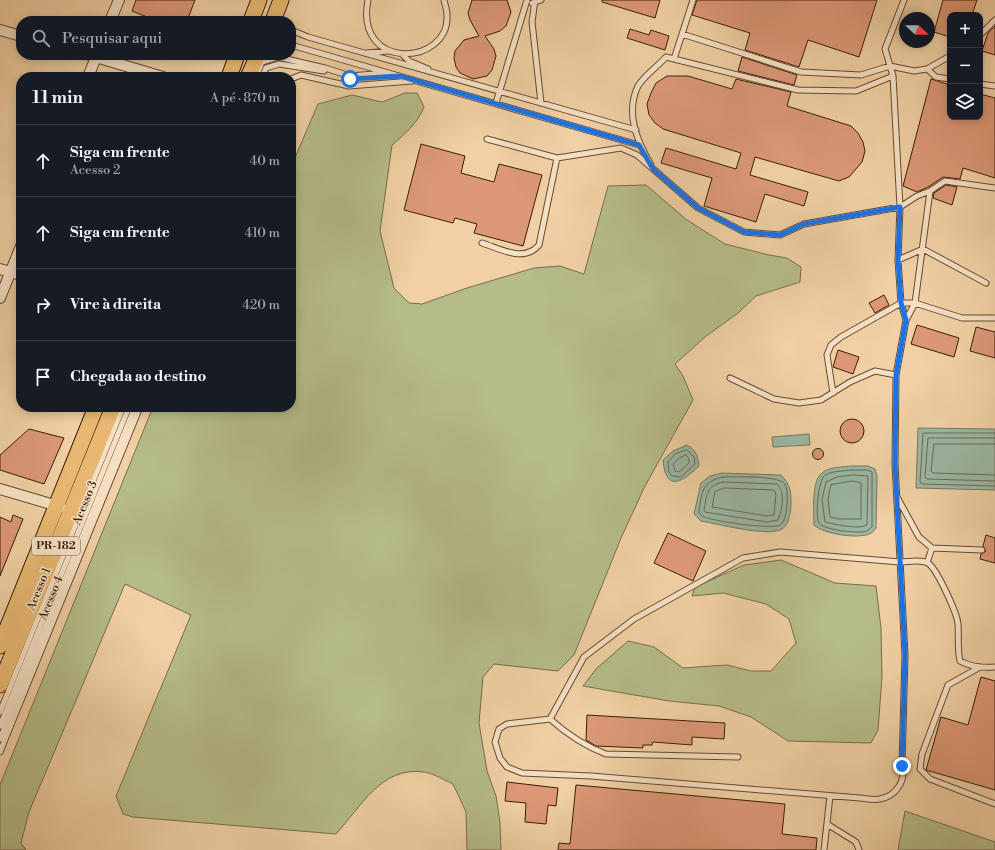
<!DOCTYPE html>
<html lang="pt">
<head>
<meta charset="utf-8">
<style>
  body { margin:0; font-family:"Libre Bodoni",serif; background:#20242c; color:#f1f3f6 }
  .controls { position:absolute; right:12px; top:12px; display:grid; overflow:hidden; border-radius:8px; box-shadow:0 2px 10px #0003 }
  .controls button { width:36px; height:36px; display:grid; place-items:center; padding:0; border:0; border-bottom:1px solid #363941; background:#171b24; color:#f1f3f6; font:20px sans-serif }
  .compass { position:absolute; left:899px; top:12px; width:36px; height:36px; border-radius:50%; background:#171b24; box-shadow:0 2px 10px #0003; rotate:112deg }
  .stop { position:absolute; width:12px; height:12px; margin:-9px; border:3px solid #1a73e8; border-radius:50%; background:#fff }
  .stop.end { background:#1a73e8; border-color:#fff; box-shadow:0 1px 4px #0008 }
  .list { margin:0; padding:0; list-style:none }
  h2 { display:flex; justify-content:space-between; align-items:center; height:52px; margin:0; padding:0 16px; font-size:17px }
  h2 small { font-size:13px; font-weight:400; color:#9ea1a6 }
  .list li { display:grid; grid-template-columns:26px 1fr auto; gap:12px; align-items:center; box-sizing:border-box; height:72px; padding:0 16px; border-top:1px solid #363941 }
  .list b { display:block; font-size:15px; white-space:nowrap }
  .list p { margin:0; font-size:13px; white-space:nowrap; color:#9ea1a6 }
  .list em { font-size:13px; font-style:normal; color:#9ea1a6 }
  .icon { flex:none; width:22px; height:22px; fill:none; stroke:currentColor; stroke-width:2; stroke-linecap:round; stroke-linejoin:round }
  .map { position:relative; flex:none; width:995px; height:850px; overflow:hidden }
  .search { position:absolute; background:#171b24; box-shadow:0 2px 10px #0003; left:16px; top:16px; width:280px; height:44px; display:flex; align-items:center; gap:10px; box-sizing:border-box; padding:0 14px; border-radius:16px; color:#9ea1a6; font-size:15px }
  .panel { position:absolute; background:#171b24; box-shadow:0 2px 10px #0003; left:16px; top:72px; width:280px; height:340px; border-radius:16px }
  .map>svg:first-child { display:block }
  .green { fill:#b5bc89; stroke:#786d4a }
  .water { fill:#9bb7a3; stroke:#747a66 }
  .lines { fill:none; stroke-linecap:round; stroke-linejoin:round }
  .shore { stroke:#6a6a56; stroke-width:1 }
  .building { fill:#dc9877; stroke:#3a1e0a }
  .service-casing { stroke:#684a30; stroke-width:7 }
  .minor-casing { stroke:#684a30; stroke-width:12 }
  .primary-casing { stroke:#3a1e0a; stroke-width:17 }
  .service { stroke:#f5e0c4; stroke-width:5 }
  .minor { stroke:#f5e0c4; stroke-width:10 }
  .primary { stroke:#e8b872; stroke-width:15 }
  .route { stroke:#1a73e8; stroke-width:5 }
  .labels { text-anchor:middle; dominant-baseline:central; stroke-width:3; stroke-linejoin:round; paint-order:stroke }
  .shield { fill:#f5e0c4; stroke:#725842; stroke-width:1 }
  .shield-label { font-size:11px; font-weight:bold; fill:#3a1e0a }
  .street-label { font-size:12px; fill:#3a1e0a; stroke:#f5e0c4 }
</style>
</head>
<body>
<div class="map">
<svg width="995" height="850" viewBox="0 0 995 850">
  <rect width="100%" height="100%" fill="#f0d0a4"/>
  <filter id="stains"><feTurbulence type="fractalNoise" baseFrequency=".005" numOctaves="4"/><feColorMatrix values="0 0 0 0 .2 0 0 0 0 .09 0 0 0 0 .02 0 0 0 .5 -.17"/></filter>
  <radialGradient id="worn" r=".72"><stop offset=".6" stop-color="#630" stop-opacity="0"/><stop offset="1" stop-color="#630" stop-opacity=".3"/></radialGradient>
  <path class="green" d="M405,93H417L424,107C417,124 406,133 392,145L380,231L394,288L409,303L422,304L467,288L534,268L560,266L584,274L608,186L646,185L687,220L725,244L769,255L787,258L801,267L800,282L756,296L738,313L705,337L675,364L683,376L693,400L645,486L621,538L574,655L558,671L494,664L483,677L479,723L487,771L496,796L500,823L501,850H467L466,812L453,784C444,780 433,773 424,772C381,766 361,807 336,834L133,817L123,814L116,796L191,615L125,584L29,812L21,843L26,850H0V785L153,407H291V167L318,104L352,95L382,102Z
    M781,560L835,583L876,586L881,628L882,677L878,730L871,743L788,741L751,717L719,706L669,701L583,686L596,669L628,641L654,647L683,668L727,665L751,671H771L796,643L789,619L766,604L723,593L692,596L695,587L744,565Z
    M905,811L995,842V850H898Z"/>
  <path class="water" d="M918,428L995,429V490L916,488Z
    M809,434L810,445L773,447L772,437Z
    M687,445C696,450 698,456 699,466C683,481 666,494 663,460L673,451Z
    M852,466H868L875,469L877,476L876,528C874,531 872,533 869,534C856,539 824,534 814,525C814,511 811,482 822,473C828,467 843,467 852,466Z
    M722,473L781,475C791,485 791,492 791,506C790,514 789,527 780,530C764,536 718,524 701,521L694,514L701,483L710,476Z"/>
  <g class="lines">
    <path class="shore" d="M995,433H923L920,482L922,484L995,486
      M995,438H928L925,477L927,479L995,481
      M995,444H934L931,471L933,473L995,475
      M687,450L694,457L695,464L681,477L672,476L669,472L668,462L675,454Z
      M686,455L689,459V463L679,472L675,471L673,464L678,459Z
      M852,470H867L872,472V527C870,528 869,530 867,531C860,534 823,530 819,523C815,516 818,480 825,475C832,471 844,471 852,470Z
      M853,475L868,476L867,525C858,530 834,524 825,522L822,499L826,482L837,477Z
      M723,477C734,477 778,475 785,484C788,490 787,499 787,505C786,511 786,521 780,525C773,530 710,521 702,516C700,515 700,513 699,512C702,492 701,482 723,477Z
      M853,481L861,483V519H839L830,517L828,499L831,485Z
      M723,482L777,484C786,492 782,510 778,520L767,522L705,512L704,510C707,494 706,486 723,482Z
      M724,488L774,490L776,494L774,515L767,516L712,507L715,492Z"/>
  </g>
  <path class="building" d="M136,0H195L187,21H157L132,11Z
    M472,0H507L511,12L506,26L500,31L485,36L494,49L496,56L492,70L487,76L473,79L460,73L456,67L454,58L455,51L464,40L479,36L470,20L468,13Z
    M602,0H660L655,18L602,2Z
    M697,0H877L859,57L808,40L799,67L745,50L750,33L692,15Z
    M943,0H977L972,15H950V37L934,32Z
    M995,26V55L982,51L988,33Z
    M630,29L649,35L651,30L669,36L665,50L627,38Z
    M742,57L797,75L794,85L738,71Z
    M667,76H688L732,89L736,79L791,92L787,106L851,126L858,133L863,142L865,151L862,162L849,177L839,181L755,157L750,175L808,192L804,206L765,194L756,222L704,206L712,178L661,163L666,148L736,169L741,153L663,129L655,123L649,115L647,104L651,93L656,83Z
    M931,79L950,85V117H980V94L995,98V178L963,168L960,179L943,177L928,187L917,192L903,186Z
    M421,144L465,156L461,173L494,182L499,164L542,175L523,246L474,233L477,224L455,218L453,223L404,210Z
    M946,185L957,187L952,205L933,198L934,193Z
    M884,295L889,305L875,313L869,303Z
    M917,325L959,338L954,357L911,344Z
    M976,327L995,332V358L970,351Z
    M838,350L859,357L853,374L833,367Z
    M840 431a12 12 0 1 1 24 0a12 12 0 1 1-24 0Z
    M29,429L64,438L44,484L0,470V455Z
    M812.5 454a5.5 5.5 0 1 1 11 0a5.5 5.5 0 1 1-11 0Z
    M13,515L23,519L0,576V517L11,522Z
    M668,533L706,551L693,581L654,563Z
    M986,535L995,538V563L980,559L981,554L986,551L983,546Z
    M981,677L995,681V790L926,770L941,717L968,725Z
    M587,715L725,723L724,739L692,737V745L653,742L652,745H643V748L596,746L586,740Z
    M507,782L558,788L556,806L548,805L546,824L525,822L526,803L505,801Z
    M576,785L785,804L782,834L817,838L816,850H558L559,843L570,844Z"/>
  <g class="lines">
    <defs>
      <path id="service" d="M368,0C354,72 450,66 447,15C447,10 445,5 444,0
        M535,0L532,22L541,103
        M532,3L541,0
        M291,30L308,37L636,130
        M682,34L801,72L861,75L890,66L914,71L927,69L950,56
        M980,35L995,20
        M291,45L639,145
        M367,53L388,51
        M403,55L409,61L428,69
        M674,59L693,0
        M927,69L936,77L950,79
        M256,77L262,62L278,57L325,68L350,76L386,73
        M262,77L266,68L279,64L324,71
        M291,79L301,75L349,86L412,81
        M980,84L995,86
        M496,103L527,0
        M487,139L557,158L621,148L637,155L698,208L744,232L780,235L804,224L900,207L893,76L885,49L904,0
        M651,165C637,141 625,113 638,86C644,76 658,66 666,57L798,90L856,91L893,76
        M995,188L945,181L930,191L915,303L962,318H995
        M482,243C501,249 524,263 539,245L557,158
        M898,260L923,249L986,283
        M896,375L906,320L915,303H901L906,320
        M833,393L827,355L831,345L841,337L901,303L898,260L900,207L917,196L930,191
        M897,497L919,537L932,548L982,550
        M927,563L932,548
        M980,667L948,685L922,754L920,769L930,779L995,804
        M0,712L123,407
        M550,719L507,724L499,729L495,742L500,758L507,767L522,773L591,776L860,798C866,799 874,800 880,799C896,796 906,781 902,766L905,655L895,464L896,375L875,371L850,382L821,400L799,403L774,399L730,378
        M0,726L129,407
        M0,739L135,407
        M0,752L140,407
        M738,757L606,754C584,746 568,735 550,719L584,657L634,619L743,558L780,552L900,562C908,562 920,559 928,563C937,569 957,613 958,624C959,636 957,648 960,661C971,667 983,668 995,667
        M827,824L856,842L859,850
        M824,850L830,796"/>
      <path id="minor" d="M110,21L119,0
        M0,30L21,36
        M89,55L163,77
        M88,77L97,55
        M0,269L21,275
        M0,298L21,246
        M0,489L61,507"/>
      <path id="primary" d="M251,21L259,0
        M273,21L281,0
        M229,77L237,55
        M248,77L258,55
        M0,646L96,407
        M0,685L113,407"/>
    </defs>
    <use href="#service" class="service-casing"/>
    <use href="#minor" class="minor-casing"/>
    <use href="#primary" class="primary-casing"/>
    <use href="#service" class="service"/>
    <use href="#minor" class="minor"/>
    <use href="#primary" class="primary"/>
  </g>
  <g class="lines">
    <path class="route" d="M350,79L400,76L639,145L653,169L698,208L744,232L780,235L804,224L900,207L898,260L901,303L906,320L896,375L895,464L905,655L902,766"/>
  </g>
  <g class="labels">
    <rect class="shield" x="32" y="537" width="48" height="18" rx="3"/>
    <g class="shield-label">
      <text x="56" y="546">PR-182</text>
    </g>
    <g class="street-label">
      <text transform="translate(85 503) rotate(-68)">Acesso 3</text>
      <text transform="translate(39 589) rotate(-68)">Acesso 1</text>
      <text transform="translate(51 598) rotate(-68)">Acesso 4</text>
    </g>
  </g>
  <rect width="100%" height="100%" filter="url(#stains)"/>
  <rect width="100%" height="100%" fill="url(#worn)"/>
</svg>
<div class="controls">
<button>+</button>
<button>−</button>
<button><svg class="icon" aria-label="layers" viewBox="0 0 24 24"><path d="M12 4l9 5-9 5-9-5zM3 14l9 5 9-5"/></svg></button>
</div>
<svg class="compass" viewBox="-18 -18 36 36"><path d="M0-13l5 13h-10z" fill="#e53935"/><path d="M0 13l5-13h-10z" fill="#9ea1a6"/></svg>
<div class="stop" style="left:350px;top:79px"></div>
<div class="stop end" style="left:902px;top:766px"></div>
<div class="search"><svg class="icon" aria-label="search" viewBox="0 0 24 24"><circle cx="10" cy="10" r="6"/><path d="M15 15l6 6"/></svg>Pesquisar aqui</div>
<section class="panel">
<h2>11 min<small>A pé · 870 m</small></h2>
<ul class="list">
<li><svg class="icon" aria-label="ahead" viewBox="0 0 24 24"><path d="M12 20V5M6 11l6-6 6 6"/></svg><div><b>Siga em frente</b><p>Acesso 2</p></div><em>40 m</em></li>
<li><svg class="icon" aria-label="ahead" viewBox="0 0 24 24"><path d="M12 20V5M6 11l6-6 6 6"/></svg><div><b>Siga em frente</b></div><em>410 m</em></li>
<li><svg class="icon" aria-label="right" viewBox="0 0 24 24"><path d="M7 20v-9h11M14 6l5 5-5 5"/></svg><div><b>Vire à direita</b></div><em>420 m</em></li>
<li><svg class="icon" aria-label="arrive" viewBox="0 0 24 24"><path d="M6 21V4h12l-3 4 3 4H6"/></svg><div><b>Chegada ao destino</b></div></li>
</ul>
</section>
</div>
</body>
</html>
